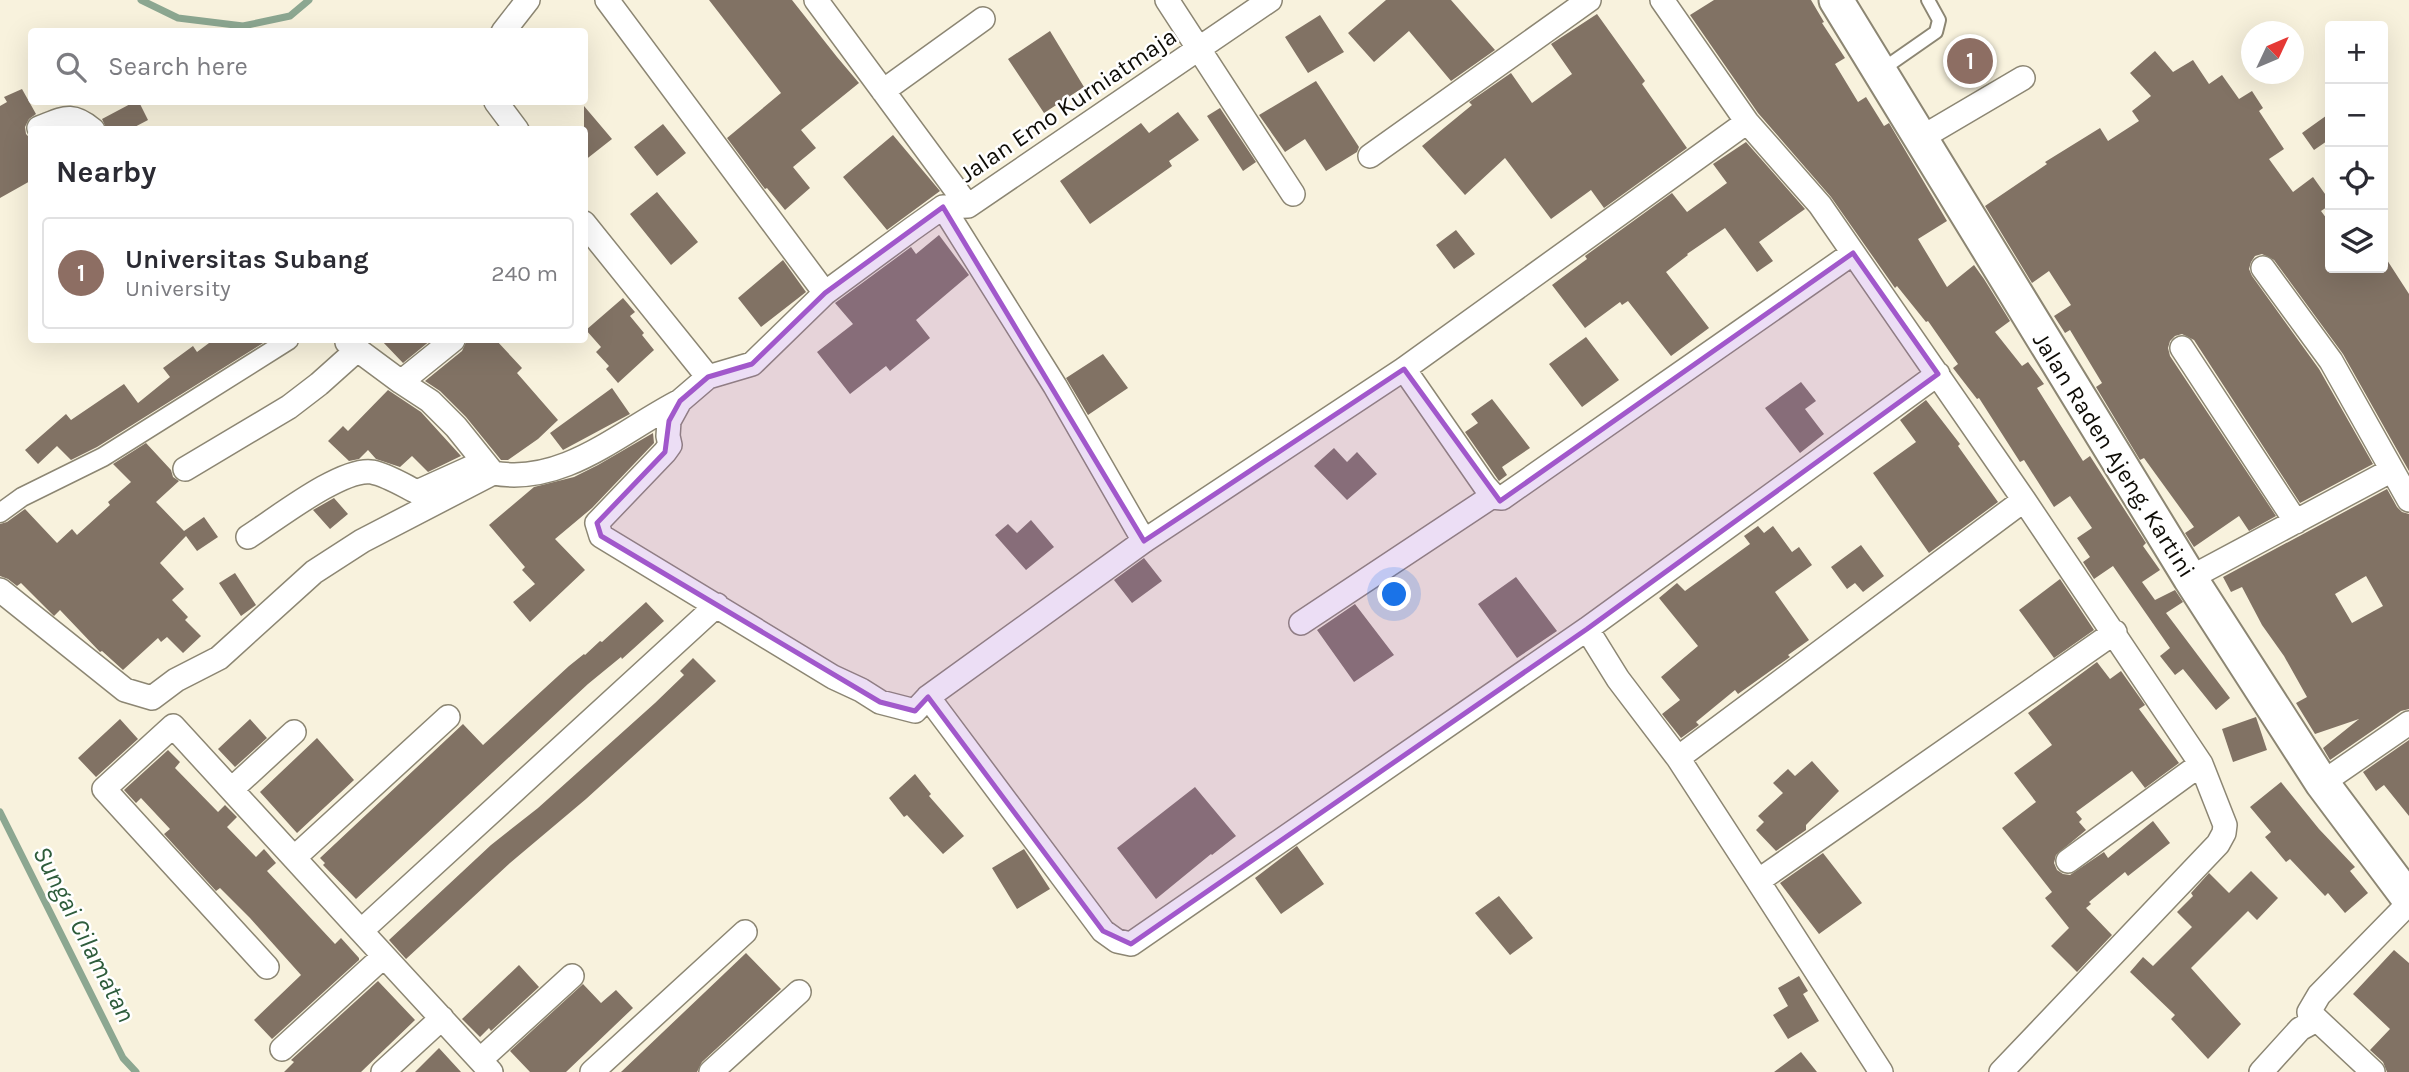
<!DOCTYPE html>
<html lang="en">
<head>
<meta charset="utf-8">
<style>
  body { margin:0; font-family:Karla,sans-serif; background:#f7f7f7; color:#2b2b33 }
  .controls { position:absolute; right:21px; top:21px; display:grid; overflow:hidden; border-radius:7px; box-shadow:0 7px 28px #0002 }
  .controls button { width:63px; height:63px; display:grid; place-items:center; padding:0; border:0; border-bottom:2px solid #e1e1e2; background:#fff; color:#2b2b33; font:35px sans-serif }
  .compass { position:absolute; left:2241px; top:21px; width:63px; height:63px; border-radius:50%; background:#fff; box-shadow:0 7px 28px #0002; rotate:46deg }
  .you { position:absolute; left:1395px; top:595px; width:24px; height:24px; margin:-18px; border:5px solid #fff; border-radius:50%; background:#1a73e8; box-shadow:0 0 0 10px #1a73e833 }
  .badge { display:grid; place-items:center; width:46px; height:46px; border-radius:50%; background:#a158cb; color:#fff; font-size:23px; font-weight:700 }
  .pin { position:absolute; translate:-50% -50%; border:4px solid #fff; box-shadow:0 2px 7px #0006 }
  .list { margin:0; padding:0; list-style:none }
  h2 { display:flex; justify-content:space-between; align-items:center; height:91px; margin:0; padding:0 28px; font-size:30px }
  h2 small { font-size:23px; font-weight:400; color:#7c7c81 }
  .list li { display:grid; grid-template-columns:46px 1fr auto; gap:21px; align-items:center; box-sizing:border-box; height:112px; margin:0 14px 14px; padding:0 14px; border:2px solid #e1e1e2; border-radius:7px }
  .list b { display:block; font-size:26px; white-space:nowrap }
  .list p { margin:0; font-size:23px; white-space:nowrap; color:#7c7c81 }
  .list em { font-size:23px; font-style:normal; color:#7c7c81 }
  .icon { flex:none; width:38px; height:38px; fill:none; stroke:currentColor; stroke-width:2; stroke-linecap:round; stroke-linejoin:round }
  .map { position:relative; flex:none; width:2409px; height:1072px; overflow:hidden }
  .search { position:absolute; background:#fff; box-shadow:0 7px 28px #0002; left:28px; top:28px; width:560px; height:77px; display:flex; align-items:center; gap:18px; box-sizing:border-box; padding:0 24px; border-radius:7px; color:#7c7c81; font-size:26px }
  .panel { position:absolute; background:#fff; box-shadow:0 7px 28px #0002; left:28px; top:126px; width:560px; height:217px; border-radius:7px }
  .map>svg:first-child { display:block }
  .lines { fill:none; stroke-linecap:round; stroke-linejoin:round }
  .stream { stroke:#8ca791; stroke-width:7 }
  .building { fill:#817264; fill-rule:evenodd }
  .service-casing { stroke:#8c8673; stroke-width:16 }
  .pedestrian-casing { stroke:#8c8673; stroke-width:21 }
  .minor-casing { stroke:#8c8673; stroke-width:26 }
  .secondary-casing { stroke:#8c8673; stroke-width:37 }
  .service { stroke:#fff; stroke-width:12 }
  .pedestrian { stroke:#fff; stroke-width:18 }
  .minor { stroke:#fff; stroke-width:23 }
  .secondary { stroke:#fff; stroke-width:33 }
  .marked { fill:#a158cb; fill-opacity:0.2; stroke:#a158cb; stroke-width:5; stroke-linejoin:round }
  .labels { text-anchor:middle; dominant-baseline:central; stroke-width:5; stroke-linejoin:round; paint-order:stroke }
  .street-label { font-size:24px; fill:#0e0c06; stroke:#fff }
  .water-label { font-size:26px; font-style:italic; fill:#2e5c3b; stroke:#fff }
</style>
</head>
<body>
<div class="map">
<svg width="2409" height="1072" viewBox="0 0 2409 1072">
  <rect width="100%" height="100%" fill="#f8f2dd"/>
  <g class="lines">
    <path class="stream" d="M141,0L178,18L243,26L290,16L309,0
      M0,812L123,1058L136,1072"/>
  </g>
  <path class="building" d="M709,0H792L837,57L859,83L801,130L816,148L793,167L810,188L785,210L767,188L765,189L727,138L781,93Z
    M1386,0H1451L1495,50L1451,81L1409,31L1374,62L1348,33Z
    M1714,0H1811L1824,22L1822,23L1845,58L1835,64L1858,102L1866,97L1884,126L1889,123L1947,221L1918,239L1947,287L1974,265L1984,279L2010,321L1995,332L2022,366L2028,362L2044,384L2037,388L2083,461L2090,456L2146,543L2143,546L2160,570L2142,582L2155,600L2175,590L2183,602L2166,613L2230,698L2216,710L2183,669L2175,675L2160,656L2170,648L2113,566L2094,579L2083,562L2090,557L2077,538L2092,528L2070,496L2054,507L2024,460L2020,462L1979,398L1977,399L1953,368L1958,364L1928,321L1926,322L1897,286L1895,288L1831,197L1758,113L1690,15Z
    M1597,14L1645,81L1642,84L1687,148L1604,208L1591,190L1551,219L1505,158L1465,195L1422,146L1472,105L1469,102L1511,73L1532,103L1572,74L1551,44Z
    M1320,15L1344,52L1308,73L1285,37Z
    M1050,31L1084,87L1044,113L1008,59Z
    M2155,51L2173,72L2193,60L2209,84L2222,75L2239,99L2252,91L2263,108L2259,111L2284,149L2269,159L2293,192L2313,177L2330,201V205L2321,211L2330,223V268H2383V263L2387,260L2409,294V471L2343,354L2274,260L2262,254L2255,256L2251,262L2249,269L2252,276L2319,369L2373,464L2300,503L2194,340L2182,334L2175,336L2170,341L2168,348L2170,356L2276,516L2249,531L2239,516L2194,547L2185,533L2194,527L2144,458L2140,460L2096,387L2102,383L2070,330L2065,333L2054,316L2071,305L2049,271L2032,283L1985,206L2047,164L2045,162L2100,128L2108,141L2139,121L2132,111L2151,96L2130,73Z
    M1316,81L1359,147L1357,152L1326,171L1305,139L1285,152L1259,115Z
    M22,89L36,114L29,119L25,127L26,134L32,140V180L0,198V106L7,102L4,97Z
    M134,102H139L148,120L129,130H107L102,119Z
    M584,106L612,139L584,161Z
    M1220,108L1256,162L1243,171L1207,116Z
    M1178,112L1199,140L1169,161L1172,166L1090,224L1060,181L1141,123L1149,133Z
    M2330,113V139L2314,150L2302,133Z
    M663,124L686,153L657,176L634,147Z
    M893,135L940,191L887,230L843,177Z
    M1746,142L1805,209L1759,242L1773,261L1757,272L1725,228L1687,254L1688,255L1666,272L1709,328L1671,356L1628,301L1622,305L1620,302L1585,328L1552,285L1587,259L1585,256L1672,193L1687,212L1727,183L1713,164Z
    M657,192L698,242L671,265L630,214Z
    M1456,230L1475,254L1454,269L1436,245Z
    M939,235L969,275L916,320L930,338L890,371L886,366L850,394L817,352L853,324L835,303L911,247L916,254Z
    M783,260L806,292L761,327L738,298Z
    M623,298L635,312L630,316L644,333L642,335L654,350L618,383L606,369L609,366L596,352L601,347L586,330Z
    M1586,337L1619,380L1582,407L1549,364Z
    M213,340H268L97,447L71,460L57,446L38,464L25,450L66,414L71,420L124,384L138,403L170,377L163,368L193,346L197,352Z
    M381,340H431L403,363Z
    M467,340H496L522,368L517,373L558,420L538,439L508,460H501L466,417L440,391L425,381L462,351Z
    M1103,354L1128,388L1088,415L1066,378Z
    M1801,382L1816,401L1805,409L1824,434L1800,453L1765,408Z
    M612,388L630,414L563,450L550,433Z
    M388,390L421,412L461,456L428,472L412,456L400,467L376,459L368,450L359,459L349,461L328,441L343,426L348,431Z
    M1492,399L1530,448L1502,467L1507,475L1499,481L1465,432L1478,423L1471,414Z
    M1926,400L1960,444L1958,446L1998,502L1929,553L1873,473L1916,442L1900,420Z
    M653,433L654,443L592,508L555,539L585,570L530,622L513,602L535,584L522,570L525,567L489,525L534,487L574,477L598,465Z
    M146,443L171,470L173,477L179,481L156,502L184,531L204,517L218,537L197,551L186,536L160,563L184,589L172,600L188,617L185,620L201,636L183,653L167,637L161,642L158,638L123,670L102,651L100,652L60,610L54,616L21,583L17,586L8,579L0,576V524L7,522L25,509L57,543L72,529L77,535L110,505L108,502L131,482L113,464Z
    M1334,448L1347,462L1357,452L1377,474L1347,500L1314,466Z
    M2387,489L2397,507L2402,512L2409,514V709L2401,711L2330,760L2323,748L2359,719L2315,734L2296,703L2307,697L2284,656L2262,625L2242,587L2231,592L2223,577ZM2366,576L2383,606L2352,623L2335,594Z
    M334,498L348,514L330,529L313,510Z
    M1031,520L1054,547L1026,570L995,535L1008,524L1017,533Z
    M1758,526L1764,533L1773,526L1792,552L1799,547L1812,565L1775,592L1809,640L1788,655L1790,657L1738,694L1735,690L1696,722L1699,725L1681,738L1662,714L1680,700L1661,677L1698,646L1659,598L1677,583L1685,591L1750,544L1744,536Z
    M1861,545L1884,576L1863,592L1855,583L1847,589L1831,567Z
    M1144,558L1162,581L1132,603L1114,580Z
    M235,573L256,605L241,616L219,583Z
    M1516,577L1557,631L1517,658L1478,604Z
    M2060,579L2094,630L2054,658L2019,610Z
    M646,602L664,621L622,659L621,657L588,684L356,899L323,865L325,863L320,858L463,724L483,745L569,666L584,654L585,655L600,641L602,642Z
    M1355,604L1394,655L1354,682L1317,630Z
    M693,658L716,681L586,799L510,863L406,959L389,940L491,845L538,808L655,703L684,675L680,671Z
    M2097,662L2110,679L2121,671L2145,705L2139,709L2179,763L2145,788L2132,771L2076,812L2082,819L2079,822L2086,830L2056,855L2054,863L2057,870L2063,874L2070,875L2104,852L2108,858L2153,821L2170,843L2128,876L2125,872L2089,902L2091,904L2086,908L2112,935L2077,972L2051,946L2069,928L2045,898L2052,892L2002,828L2036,802L2014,773L2052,745L2028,713Z
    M2256,717L2267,750L2233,762L2222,729Z
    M120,719L138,739L96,777L78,758Z
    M250,719L267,738L235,767L218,749Z
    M317,738L354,780L297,833L260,792Z
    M2409,740V816L2384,785L2376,791L2363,772Z
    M168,750L180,762L175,768L218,812L225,805L237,817L227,827L256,857L264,849L276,863L267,871L335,944L341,938L359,958V960L272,1039L254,1020L301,975L250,918L220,888L216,891L164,834L170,829L141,798L136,803L124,790Z
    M1812,761L1839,791L1806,825V830L1776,851L1756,830L1764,822L1758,816L1783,793L1773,783L1788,769L1795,776Z
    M915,774L931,794L929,796L964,836L943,854L907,815L904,817L889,798Z
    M2281,782L2319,829L2355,867L2350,871L2368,893L2345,913L2328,893L2325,896L2290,859L2286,862L2265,837L2271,832L2250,807Z
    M1195,787L1236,836L1212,855L1211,854L1156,899L1117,848Z
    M1297,846L1324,884L1281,914L1255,878Z
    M1024,849L1050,889L1017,909L992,868Z
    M1823,853L1862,903L1819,934L1780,883Z
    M2251,871L2278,898L2257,920L2248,911L2191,968L2241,1024L2208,1059L2171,1019L2175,1015L2130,972L2143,957L2153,966L2192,927L2177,912L2193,896L2191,893L2209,873L2229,893Z
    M1499,896L1533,938L1510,955L1475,913Z
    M2394,950L2409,963V1072H2387L2383,1062L2370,1050L2390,1029L2353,994Z
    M746,953L781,989L702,1062L697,1072H621Z
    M519,965L539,987L491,1031L489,1028L480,1037L462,1019Z
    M1799,976L1808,991L1803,994L1819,1021L1788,1039L1773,1015L1788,1006L1778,988Z
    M378,981L415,1020L361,1072H284L294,1062L291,1060Z
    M583,984L601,1003L616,990L633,1008L566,1072H530L510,1051Z
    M439,1048L461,1072H415Z
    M1801,1052L1817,1072H1774Z"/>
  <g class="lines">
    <defs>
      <path id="service" d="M1880,71L1936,32L1939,20L1928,0"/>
      <path id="pedestrian" d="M0,513L22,497L103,457L289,340"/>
      <path id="minor" d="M607,0L825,293
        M816,0L968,206L1270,0
        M1167,0L1293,194
        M1662,0L1747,122L1820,205L2024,500L2201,764L2225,825L2224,833L2218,844L2001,1072
        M503,32L528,0
        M883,91L983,19
        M496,102L517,130
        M39,128C63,119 71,111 93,130
        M1921,138L2023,78
        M1370,156L1589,0
        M968,206L943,207L912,229L825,293L752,364L708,377L680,401L669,421L668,436L670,445L665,452L597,523L601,536L833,677L861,690L880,702L915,711L928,697L1144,541L1404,369L1747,122
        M943,207L1055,386L1144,541
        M584,223L708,377
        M2263,268L2331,361L2409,500
        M347,342L401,382L453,340
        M2182,348L2296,522
        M1404,369L1485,486L1494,496L1491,497L1502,498L1853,253
        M401,382L430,401L456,427L493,473
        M185,469L289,407L319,384L357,350
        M248,537C275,520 342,467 372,472C387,475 403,485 417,492L470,468L493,473
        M2190,578L2392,470
        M0,590L125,690L152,698L176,680L219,658L314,572L362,541L493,473C564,486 621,431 680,401
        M1301,623L1491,497
        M1587,629L1618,679L1678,758L1758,881L2115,632
        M928,697L1103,931L1117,941L1131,944L1587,629L1938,374
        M1678,758L2024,500
        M2322,783L2409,723
        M232,789L294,732
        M294,858L448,717
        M2068,861L2201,764
        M1758,881L1881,1072
        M361,931L491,1072
        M267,967L104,789L173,726L361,931L717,605
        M282,1049L384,956
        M480,1060L572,976
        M383,1072L442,1018
        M592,1072L745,932
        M711,1072L799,992
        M2261,1072L2300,1029L2311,1023L2309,1012
        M2373,1072L2309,1012L2319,995L2409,903"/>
      <path id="secondary" d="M1836,0L2190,578L2322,783L2409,899"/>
    </defs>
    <use href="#service" class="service-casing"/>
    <use href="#pedestrian" class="pedestrian-casing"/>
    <use href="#minor" class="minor-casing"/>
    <use href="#secondary" class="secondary-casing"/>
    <use href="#service" class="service"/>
    <use href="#pedestrian" class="pedestrian"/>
    <use href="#minor" class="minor"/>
    <use href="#secondary" class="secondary"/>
  </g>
  <path class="marked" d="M943,207L1144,541L1404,369L1500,501L1853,253L1938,374L1587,629L1131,944L1103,931L928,697L915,711L880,702L601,536L597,523L665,452L669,421L680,401L708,377L752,364L825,293Z"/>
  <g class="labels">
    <g class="street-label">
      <text transform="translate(1068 105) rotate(-34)">Jalan Emo Kurniatmaja</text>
      <text transform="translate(2114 455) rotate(58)">Jalan Raden Ajeng. Kartini</text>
    </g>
    <g class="water-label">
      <text transform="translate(84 934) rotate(63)">Sungai Cilamatan</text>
    </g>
  </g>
</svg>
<div class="controls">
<button>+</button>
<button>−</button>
<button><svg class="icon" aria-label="locate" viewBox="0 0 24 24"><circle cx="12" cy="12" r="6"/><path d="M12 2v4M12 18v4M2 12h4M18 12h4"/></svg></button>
<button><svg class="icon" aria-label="layers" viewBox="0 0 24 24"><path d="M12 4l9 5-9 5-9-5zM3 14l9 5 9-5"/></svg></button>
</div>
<svg class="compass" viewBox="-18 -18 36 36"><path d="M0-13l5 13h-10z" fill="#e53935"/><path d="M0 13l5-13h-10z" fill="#7c7c81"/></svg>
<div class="you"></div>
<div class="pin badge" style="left:1970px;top:61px;background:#8d6e63">1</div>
<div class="search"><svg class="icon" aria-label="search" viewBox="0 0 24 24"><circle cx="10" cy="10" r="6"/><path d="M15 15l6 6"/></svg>Search here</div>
<section class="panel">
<h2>Nearby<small></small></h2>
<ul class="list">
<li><span class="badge" style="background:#8d6e63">1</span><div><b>Universitas Subang</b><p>University</p></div><em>240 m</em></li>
</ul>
</section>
</div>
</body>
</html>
